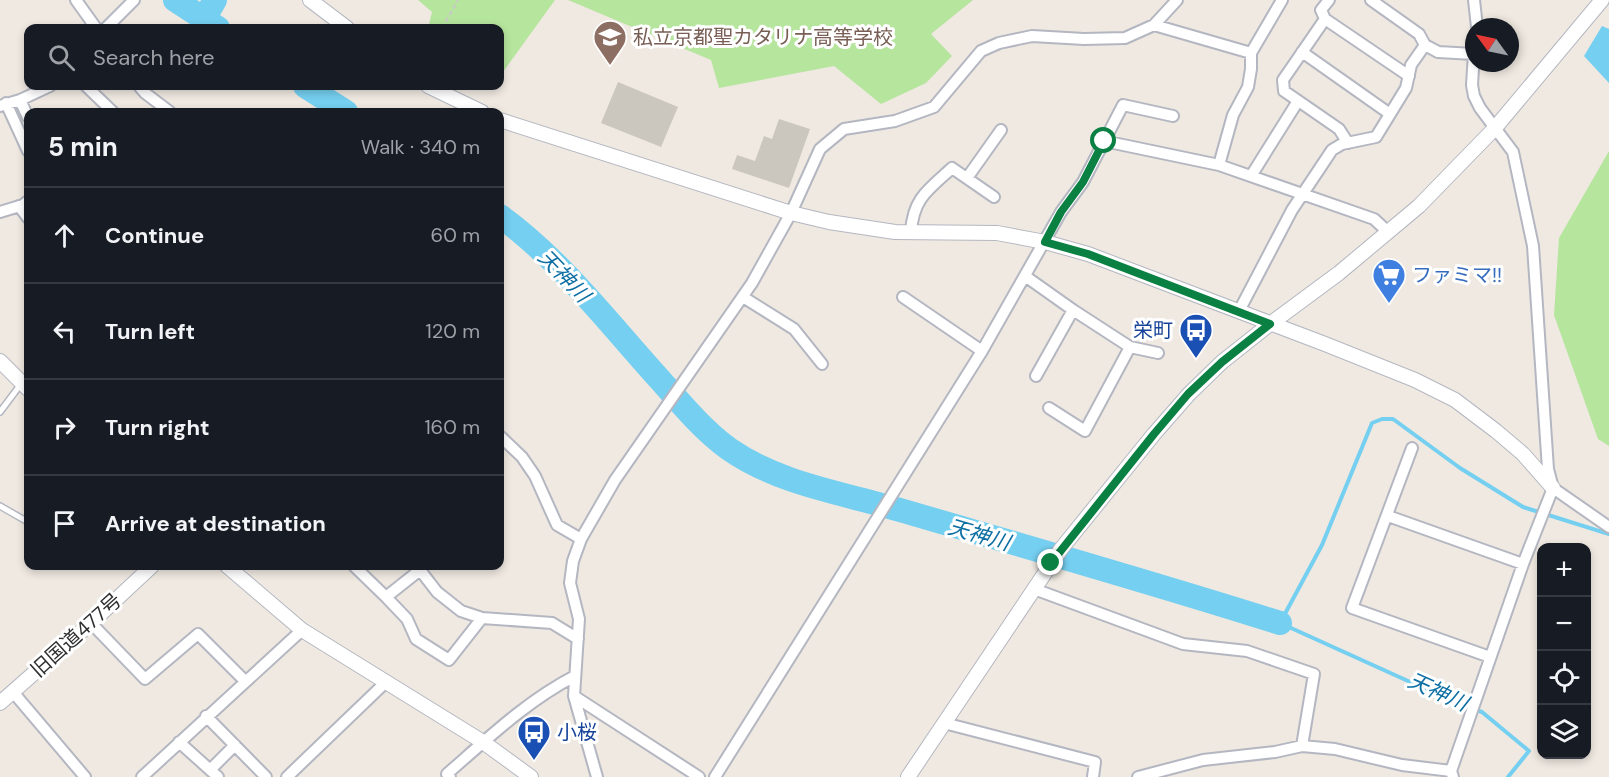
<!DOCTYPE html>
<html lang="en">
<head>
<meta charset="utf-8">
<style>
  body { margin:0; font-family:"DM Sans","Noto Sans JP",sans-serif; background:#20242c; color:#f1f3f6 }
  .controls { position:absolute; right:18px; bottom:18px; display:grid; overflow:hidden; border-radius:12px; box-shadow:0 3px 9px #0003 }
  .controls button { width:54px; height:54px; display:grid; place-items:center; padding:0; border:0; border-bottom:2px solid #363941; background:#171b24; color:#f1f3f6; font:30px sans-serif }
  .compass { position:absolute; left:1465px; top:18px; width:54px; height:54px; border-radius:50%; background:#171b24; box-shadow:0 3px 9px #0003; rotate:303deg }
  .stop { position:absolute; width:18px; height:18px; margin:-14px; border:4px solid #0b8043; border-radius:50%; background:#fff }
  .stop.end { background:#0b8043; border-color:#fff; box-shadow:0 2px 6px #0008 }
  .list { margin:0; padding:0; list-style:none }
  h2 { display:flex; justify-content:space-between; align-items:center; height:78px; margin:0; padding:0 24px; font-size:26px }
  h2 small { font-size:20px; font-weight:400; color:#9ea1a6 }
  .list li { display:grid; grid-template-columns:39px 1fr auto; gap:18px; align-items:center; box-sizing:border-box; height:96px; padding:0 24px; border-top:2px solid #363941 }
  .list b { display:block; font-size:22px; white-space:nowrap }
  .list em { font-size:20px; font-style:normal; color:#9ea1a6 }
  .icon { flex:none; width:33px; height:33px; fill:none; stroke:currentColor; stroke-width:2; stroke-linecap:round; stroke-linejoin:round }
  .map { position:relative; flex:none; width:1609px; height:777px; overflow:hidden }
  .search { position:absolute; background:#171b24; box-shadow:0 3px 9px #0003; left:24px; top:24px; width:480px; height:66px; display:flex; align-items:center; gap:15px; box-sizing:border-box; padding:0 21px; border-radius:12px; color:#9ea1a6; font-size:22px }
  .panel { position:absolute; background:#171b24; box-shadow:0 3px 9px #0003; left:24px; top:108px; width:480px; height:462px; border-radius:12px }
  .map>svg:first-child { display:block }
  .green { fill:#b6e59e }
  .water { fill:#75cff0 }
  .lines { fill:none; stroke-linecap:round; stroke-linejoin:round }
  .stream { stroke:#75cff0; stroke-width:4 }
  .river { stroke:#75cff0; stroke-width:24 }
  .building { fill:#cbc7bf }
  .service-casing { stroke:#b4b7c1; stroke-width:8 }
  .minor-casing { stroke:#b4b7c1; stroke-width:14 }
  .tertiary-casing { stroke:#b4b7c1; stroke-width:16 }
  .path { stroke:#c9c9c9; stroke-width:2; stroke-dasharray:4.5 3; stroke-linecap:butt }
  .service { stroke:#fff; stroke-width:5 }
  .minor { stroke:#fff; stroke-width:10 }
  .tertiary { stroke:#fff; stroke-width:14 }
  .route { stroke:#0b8043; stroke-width:8 }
  .labels { text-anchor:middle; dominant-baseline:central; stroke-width:6; stroke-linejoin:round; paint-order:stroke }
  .education-label { font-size:20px; fill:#785e54; stroke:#fff; text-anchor:start }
  .shop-label { font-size:20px; fill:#366cbe; stroke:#fff; text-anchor:start }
  .transit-label { font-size:20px; fill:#164399; stroke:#fff; text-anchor:end }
  .street-label { font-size:20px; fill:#2e2e2e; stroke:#fff }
  .water-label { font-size:21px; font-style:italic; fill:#0d6fa3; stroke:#fff }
</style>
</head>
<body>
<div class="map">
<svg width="1609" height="777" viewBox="0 0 1609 777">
  <rect width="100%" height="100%" fill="#efe9e1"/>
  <path class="green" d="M418,0H555L500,76V28H428L432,12Z
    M568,0H973L931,34L952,56L926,83L881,104L834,66L719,88L711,60Z
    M1609,151V446L1598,439L1554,315L1559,238Z"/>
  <path class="water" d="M1602,26L1609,29V83L1584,56Z"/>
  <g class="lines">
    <path class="stream" d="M1508,777L1529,751L1482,712L1461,705L1280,623L1322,545L1372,423L1382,419H1393L1460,468L1523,507L1609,534"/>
    <path class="river" d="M175,0L218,28
      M204,19L215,0
      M305,86L346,112
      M500,216C562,261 610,325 662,382C682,405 704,431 729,449C779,484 843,493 900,510C1027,547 1154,583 1280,623"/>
  </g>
  <path class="building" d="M618,82L678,107L661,147L601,123Z
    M779,119L810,129L789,188L732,169L737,155L755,161L764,136L772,139Z"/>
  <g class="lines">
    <defs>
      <path id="service" d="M0,412L21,384
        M0,506L28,522"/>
      <path id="minor" d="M76,0L96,28
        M1329,0L1321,10L1325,19L1409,76
        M1371,0L1419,34L1425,45L1438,52L1474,54
        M1474,0L1477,27
        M1325,19L1283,80L1284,91L1339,129L1348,143
        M1154,25L1251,53
        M106,28L134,0
        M1302,52L1390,114
        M1474,53L1472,85L1474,96L1480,108L1513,152L1533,246L1548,469L1553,488L1609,527
        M86,86L113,112
        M139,86L145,93L170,112
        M20,100L28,117
        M6,103L28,151
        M0,106L20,100L50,86
        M1104,141L1219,165L1374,219L1388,232
        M1219,165L1233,115L1248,87L1251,69V53L1282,0
        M1251,176L1298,101
        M967,178L1001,130
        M19,206L28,218
        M0,212L23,205L28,201
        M911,232C913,198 929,189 952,168L994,197
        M1025,276L1073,310L1130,347L1158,353
        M743,297L794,329L822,364
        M903,297L982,351
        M1239,311L1292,210L1332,150L1342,144L1376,137L1406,88L1411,65L1425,45
        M1036,376L1073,310
        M1049,408L1085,431L1130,347
        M500,436L522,457L535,476L557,525L581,539
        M1412,448L1352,608L1490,657
        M1388,516L1523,564
        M354,566L386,597L420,570
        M422,566L420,570L437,592L461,611L482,618L552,623L578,639
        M1034,589L1183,644L1247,651L1314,674L1302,746
        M386,597L407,619L416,639L449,660L482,618
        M91,623L145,679L198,634L245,681
        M13,692L85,777
        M574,696L699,777
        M206,716L266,777
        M944,723L1095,762L1093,777
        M179,742L218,777
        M210,770L235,745
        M142,777L302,630
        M287,777L386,682
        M450,777L447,774C487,739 528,700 575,676
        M597,777L574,696L579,619L570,583L573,561L581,539L615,480L752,283L791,213L820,149L844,129L895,121L934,107L981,51L999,43L1032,36L1084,39L1125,38L1154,25L1177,0
        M715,777L982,351L1061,212L1083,182L1123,105L1173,116
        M1138,777L1203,760L1275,752L1302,746L1335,749L1402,765L1451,771
        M1453,777L1451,771L1523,564L1553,488"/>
      <path id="tertiary" d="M310,0L347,28
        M428,86L482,112
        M500,120L791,213L829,222L895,232L997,233L1045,242L1088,254L1325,344L1415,380L1455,400L1496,431L1523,454L1553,488
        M0,361L28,389
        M227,566L302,630L483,742L531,777
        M0,703L91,623L152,566
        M908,777L1061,549L1154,434L1189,394L1222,362L1270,324L1339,273L1419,206L1495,128L1602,0"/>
    </defs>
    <use href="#service" class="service-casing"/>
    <use href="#minor" class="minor-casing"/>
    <use href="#tertiary" class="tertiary-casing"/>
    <path class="path" d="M442,28L458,0"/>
    <use href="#service" class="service"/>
    <use href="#minor" class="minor"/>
    <use href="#tertiary" class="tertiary"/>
  </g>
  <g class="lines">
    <path class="route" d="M1051,563L1154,434L1188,394L1222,362L1270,324L1088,254L1045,242L1061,212L1083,182L1104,141"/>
  </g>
  <defs>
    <symbol id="school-pin" viewBox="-11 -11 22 30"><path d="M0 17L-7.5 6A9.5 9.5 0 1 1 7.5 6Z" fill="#8d6e63" stroke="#fff"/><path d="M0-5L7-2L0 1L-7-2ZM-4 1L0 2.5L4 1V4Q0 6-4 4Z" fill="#fff"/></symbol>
    <symbol id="supermarket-pin" viewBox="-11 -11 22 30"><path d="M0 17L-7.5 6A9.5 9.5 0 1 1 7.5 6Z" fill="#3f7fe0" stroke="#fff"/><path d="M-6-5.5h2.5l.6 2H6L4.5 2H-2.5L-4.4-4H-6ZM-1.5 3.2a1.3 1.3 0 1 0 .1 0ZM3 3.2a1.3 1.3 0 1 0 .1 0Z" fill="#fff"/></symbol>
    <symbol id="bus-pin" viewBox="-11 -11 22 30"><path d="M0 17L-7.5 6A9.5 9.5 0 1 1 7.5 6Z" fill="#1a4fb4" stroke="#fff"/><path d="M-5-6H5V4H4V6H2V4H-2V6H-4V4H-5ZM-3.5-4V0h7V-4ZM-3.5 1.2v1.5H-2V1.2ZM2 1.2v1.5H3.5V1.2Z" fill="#fff"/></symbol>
  </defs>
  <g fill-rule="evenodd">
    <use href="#school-pin" x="591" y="18" width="38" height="52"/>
    <use href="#supermarket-pin" x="1370" y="256" width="38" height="52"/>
    <use href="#bus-pin" x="1177" y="311" width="38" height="52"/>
    <use href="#bus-pin" x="515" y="713" width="38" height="52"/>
  </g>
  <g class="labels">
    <g class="education-label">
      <text x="633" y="37">私立京都聖カタリナ高等学校</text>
    </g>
    <g class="shop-label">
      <text x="1412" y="275">ファミマ!!</text>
    </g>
    <g class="transit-label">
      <text x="1173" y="330">栄町</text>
      <text x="557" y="732" text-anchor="start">小桜</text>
    </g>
    <g class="street-label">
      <text transform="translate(76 635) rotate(-42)">旧国道477号</text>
    </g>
    <g class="water-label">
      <text transform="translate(564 276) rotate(46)">天神川</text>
      <text transform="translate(979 535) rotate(16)">天神川</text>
      <text transform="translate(1438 692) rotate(24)">天神川</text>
    </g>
  </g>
</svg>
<div class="controls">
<button>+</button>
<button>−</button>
<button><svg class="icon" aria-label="locate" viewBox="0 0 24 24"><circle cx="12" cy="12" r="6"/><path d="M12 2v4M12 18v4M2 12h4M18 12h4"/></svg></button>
<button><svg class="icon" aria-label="layers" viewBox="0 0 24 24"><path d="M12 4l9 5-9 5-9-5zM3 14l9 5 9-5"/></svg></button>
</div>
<svg class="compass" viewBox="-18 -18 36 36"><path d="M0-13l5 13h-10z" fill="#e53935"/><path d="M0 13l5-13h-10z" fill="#9ea1a6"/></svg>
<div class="stop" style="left:1104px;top:141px"></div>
<div class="stop end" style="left:1051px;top:563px"></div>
<div class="search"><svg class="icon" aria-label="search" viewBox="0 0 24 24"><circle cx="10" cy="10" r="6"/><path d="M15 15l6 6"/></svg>Search here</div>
<section class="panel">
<h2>5 min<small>Walk · 340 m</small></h2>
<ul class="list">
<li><svg class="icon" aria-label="ahead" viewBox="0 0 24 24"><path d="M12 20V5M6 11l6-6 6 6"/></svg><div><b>Continue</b></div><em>60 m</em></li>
<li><svg class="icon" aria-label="left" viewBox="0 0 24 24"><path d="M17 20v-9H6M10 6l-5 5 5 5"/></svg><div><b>Turn left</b></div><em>120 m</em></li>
<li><svg class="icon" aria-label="right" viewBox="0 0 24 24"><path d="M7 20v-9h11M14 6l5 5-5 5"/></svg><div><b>Turn right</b></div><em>160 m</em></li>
<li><svg class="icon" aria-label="arrive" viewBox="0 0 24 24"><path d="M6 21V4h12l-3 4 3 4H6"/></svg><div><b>Arrive at destination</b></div></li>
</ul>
</section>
</div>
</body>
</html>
